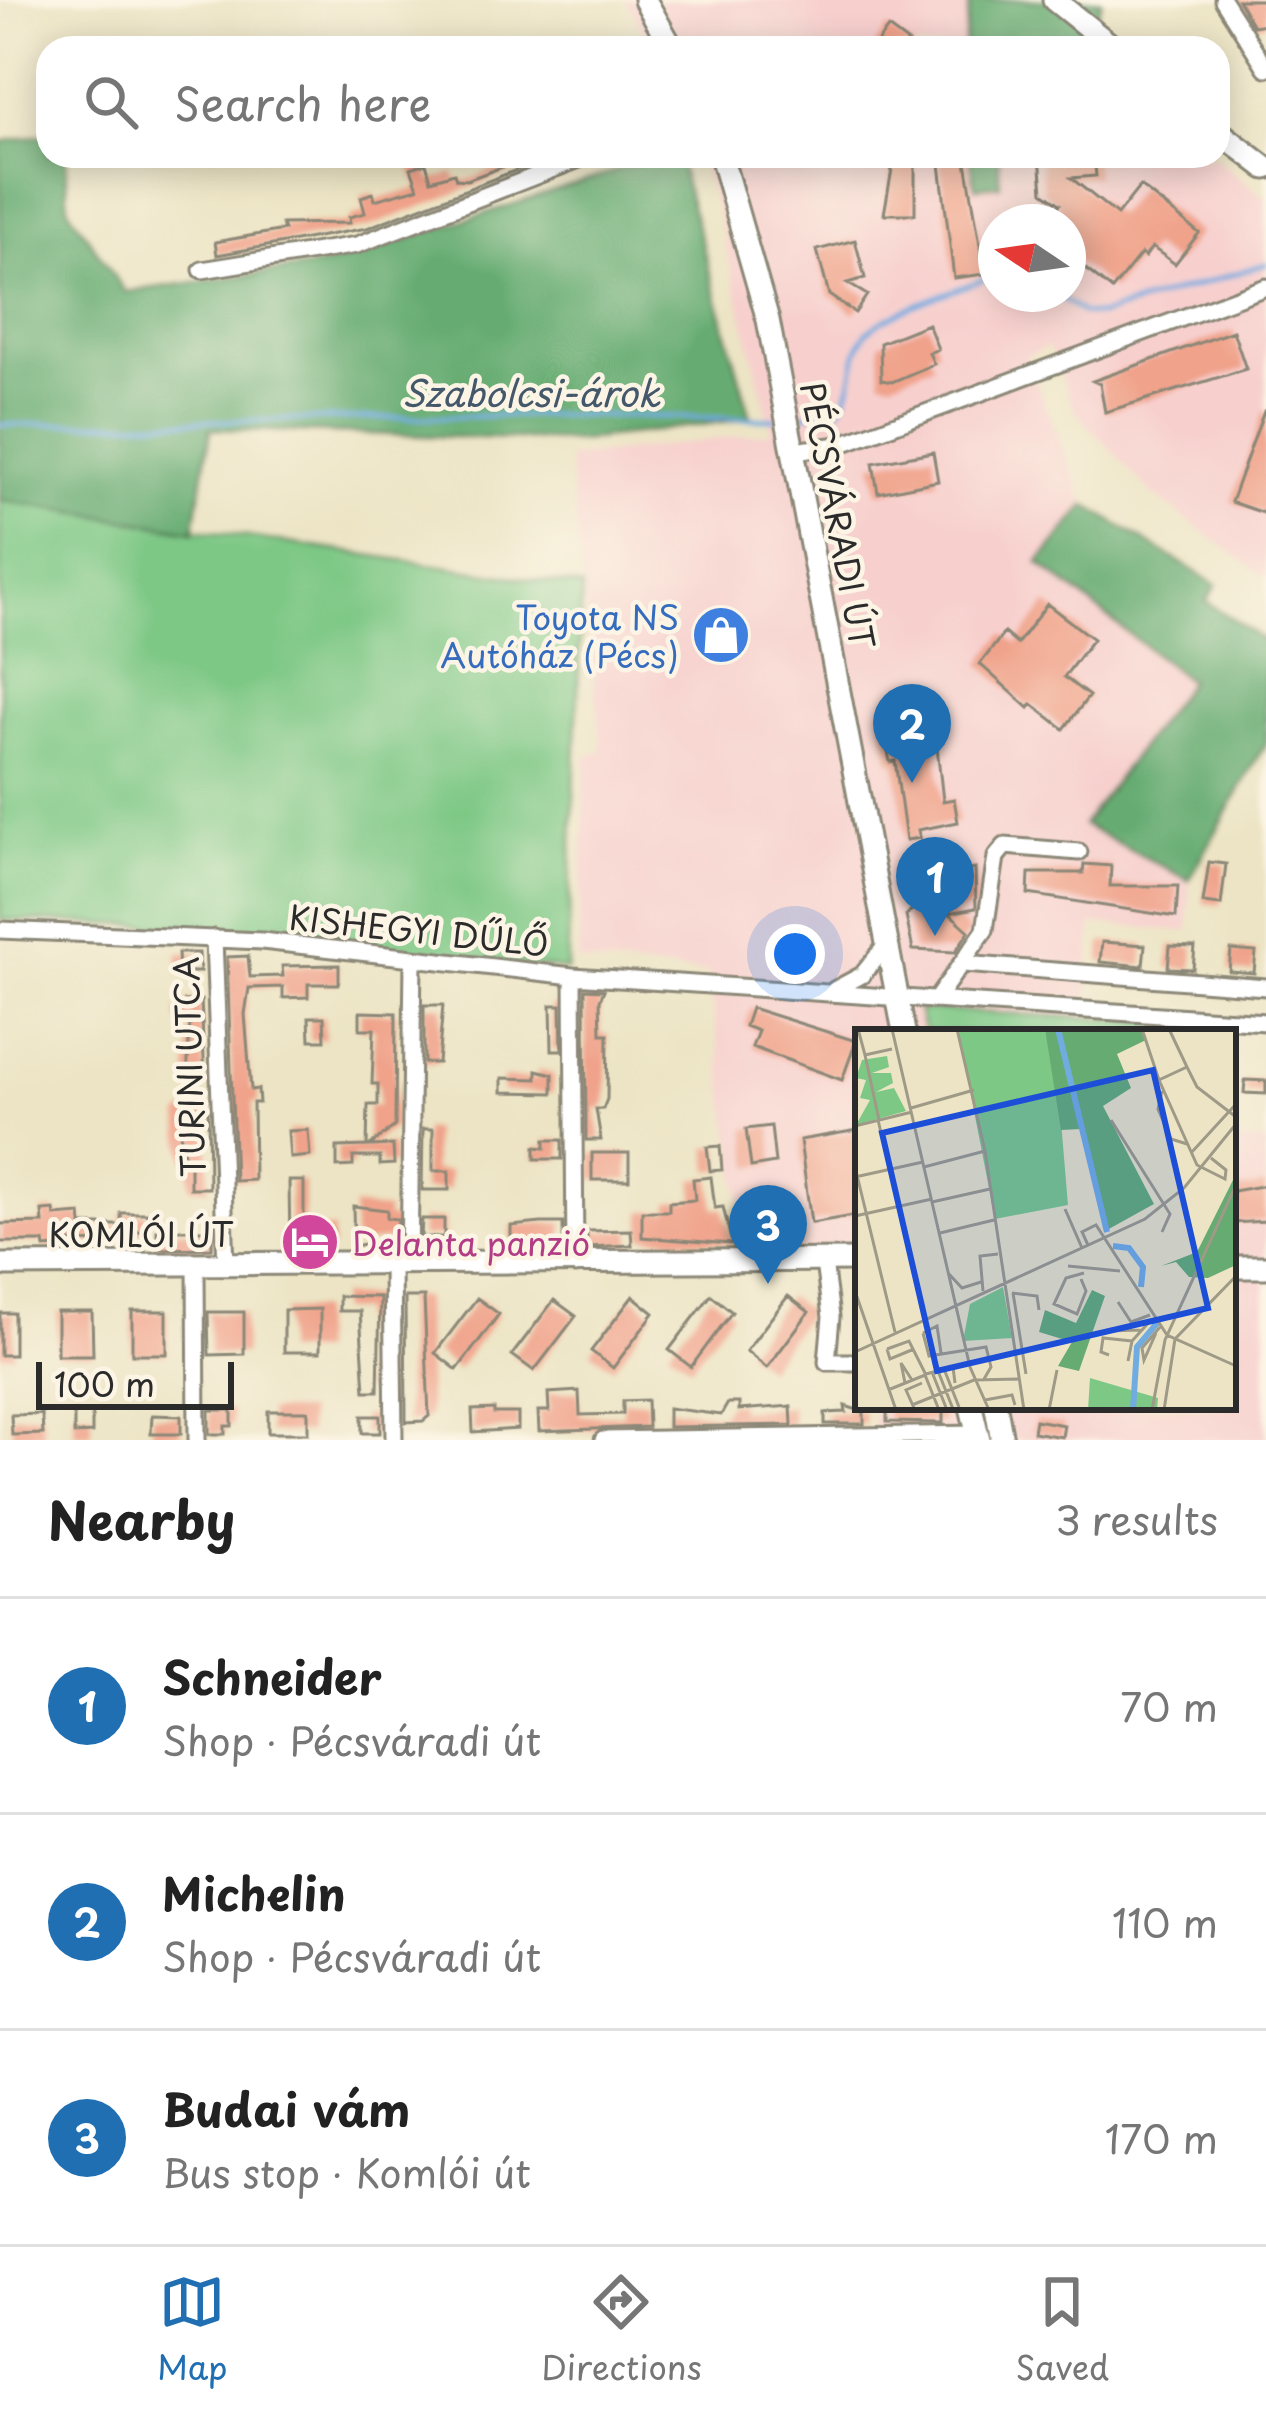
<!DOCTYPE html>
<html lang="en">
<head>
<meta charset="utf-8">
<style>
  body { margin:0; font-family:"Playpen Sans",sans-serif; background:#f6f6f6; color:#222 }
  .compass { position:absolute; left:978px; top:204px; width:108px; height:108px; border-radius:50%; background:#fff; box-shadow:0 6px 30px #0003; rotate:283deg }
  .scale { position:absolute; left:36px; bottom:30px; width:198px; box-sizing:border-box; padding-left:12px; border:6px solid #2b2b2b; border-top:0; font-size:33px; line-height:42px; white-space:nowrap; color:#2b2b2b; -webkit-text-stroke:9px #fcf5e5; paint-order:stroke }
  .you { position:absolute; left:795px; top:954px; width:42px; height:42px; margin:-30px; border:9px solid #fff; border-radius:50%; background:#1a73e8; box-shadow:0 0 0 18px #1a73e833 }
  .badge { display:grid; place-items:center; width:78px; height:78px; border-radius:50%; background:#1f6fb2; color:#fff; font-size:39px; font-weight:700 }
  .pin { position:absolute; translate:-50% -99px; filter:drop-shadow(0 3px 6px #0008) }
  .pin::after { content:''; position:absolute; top:63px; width:42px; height:36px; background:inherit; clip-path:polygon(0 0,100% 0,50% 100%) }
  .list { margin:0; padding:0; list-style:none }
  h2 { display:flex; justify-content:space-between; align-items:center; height:156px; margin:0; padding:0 48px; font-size:51px }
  h2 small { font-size:39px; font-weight:400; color:#767676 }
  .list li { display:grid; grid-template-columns:78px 1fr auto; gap:36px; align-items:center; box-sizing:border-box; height:216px; padding:0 48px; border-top:3px solid #e0e0e0 }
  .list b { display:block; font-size:45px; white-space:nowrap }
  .list p { margin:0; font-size:39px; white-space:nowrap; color:#767676 }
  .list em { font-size:39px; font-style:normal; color:#767676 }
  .icon { flex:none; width:66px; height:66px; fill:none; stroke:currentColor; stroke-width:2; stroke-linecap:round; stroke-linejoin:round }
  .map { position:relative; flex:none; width:1266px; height:1440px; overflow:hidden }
  .search { position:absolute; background:#fff; box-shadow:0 6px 30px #0003; left:36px; right:36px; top:36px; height:132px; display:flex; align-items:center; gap:30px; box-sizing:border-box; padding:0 42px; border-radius:36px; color:#767676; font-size:45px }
  .sheet { height:804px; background:#fff }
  nav { display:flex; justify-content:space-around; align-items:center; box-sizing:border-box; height:168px; border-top:3px solid #e0e0e0; background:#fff; font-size:33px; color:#767676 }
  nav a { display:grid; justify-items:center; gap:6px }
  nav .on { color:#1f6fb2 }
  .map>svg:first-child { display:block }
  .built { fill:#f7d0ce; fill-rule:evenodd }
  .green { fill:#7dc885; stroke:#547a58; stroke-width:3 }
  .forest { fill:#66ac72; stroke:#486c4e; stroke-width:3 }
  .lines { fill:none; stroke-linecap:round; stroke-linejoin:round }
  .stream { stroke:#71ace1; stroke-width:4.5 }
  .building { fill:#f0a28a }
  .minor-casing { stroke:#8c8878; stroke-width:21 }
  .major-casing { stroke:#8c8878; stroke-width:27 }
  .minor { stroke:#fff; stroke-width:15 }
  .major { stroke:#fff; stroke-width:21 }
  .labels { text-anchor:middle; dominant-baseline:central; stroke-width:9; stroke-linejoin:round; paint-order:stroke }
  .street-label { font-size:33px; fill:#2b2b2b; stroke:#fcf5e5 }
  .shop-label { font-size:33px; fill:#366cbe; stroke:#fcf5e5; text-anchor:end }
  .hotel-label { font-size:33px; fill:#b23c85; stroke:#fcf5e5; text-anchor:start }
  .water-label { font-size:36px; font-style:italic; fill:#44586b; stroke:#fcf5e5 }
  .inset-river { fill:none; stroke:#71ace1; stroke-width:6 }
  .inset-road { fill:none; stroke:#9f9a87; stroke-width:3 }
  .view { fill:#1d4ed8; fill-opacity:0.15; stroke:#1d4ed8; stroke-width:6 }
  .inset-edge { fill:none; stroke:#2b2b2b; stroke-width:6 }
</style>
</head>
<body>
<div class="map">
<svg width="1266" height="1440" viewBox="0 0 1266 1440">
  <rect width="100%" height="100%" fill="#fcf5e5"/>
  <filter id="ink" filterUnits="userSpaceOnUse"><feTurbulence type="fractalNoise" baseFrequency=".00833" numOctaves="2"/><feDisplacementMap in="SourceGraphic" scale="24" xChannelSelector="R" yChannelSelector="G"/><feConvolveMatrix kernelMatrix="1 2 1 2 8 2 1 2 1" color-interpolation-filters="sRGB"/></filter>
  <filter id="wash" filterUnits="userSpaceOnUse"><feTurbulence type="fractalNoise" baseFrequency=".004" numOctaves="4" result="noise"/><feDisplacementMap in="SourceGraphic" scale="48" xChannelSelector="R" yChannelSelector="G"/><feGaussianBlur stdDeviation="2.7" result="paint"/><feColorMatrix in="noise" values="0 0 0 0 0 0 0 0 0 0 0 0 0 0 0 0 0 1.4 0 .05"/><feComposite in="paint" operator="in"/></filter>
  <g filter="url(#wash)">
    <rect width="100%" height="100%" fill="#ece4c4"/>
    <path class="built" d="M626,0H970L964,48H652Z
      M698,156H970L976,187L1000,185L998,156H1213L1266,198V578L1152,494L1074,410L1048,346L1026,357L1086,505L1039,564L1189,680L1084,825L1189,880V931L1092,924L1087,1018L919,1009L924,1032H858V1249L748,1253L708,973L578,962L586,757L602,750L568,458L772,432L716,209ZM996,222H1068V294H996Z
      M1233,1141L1266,1142V1440H970L873,1430L872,1407H1233Z"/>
    <path class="green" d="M0,500L582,587L567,970L210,928L0,920Z
      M918,1009L1189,1023L1188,1032H924Z"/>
    <path class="forest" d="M970,0H1102L1088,48H964Z
      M48,134V156H66L68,208L125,292L328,264L662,156H677L751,418L579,441L211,429L194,531L0,500V142Z
      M970,156H998L1000,185L975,187Z
      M1086,505L1217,585L1206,601L1266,642V742L1189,880L1083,825L1189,681L1039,563Z"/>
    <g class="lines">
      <path class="stream" d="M1055,294L1083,314L1101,315L1266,264
        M791,417L840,408C857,386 850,358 865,335C878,314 969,285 996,275
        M0,425L562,415L780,419"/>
    </g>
    <g id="blocks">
      <path class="building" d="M1238,0H1266V24L1253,26Z
        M888,28L915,48H873Z
        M503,156L550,157L367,228L217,255L215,242L284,230L282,224L350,223L349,217L365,213L361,197L373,193L375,200L418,188L411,168L426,163L431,180L454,173L456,179L467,180L505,166Z
        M915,156V214H884L893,164Z
        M939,156H965L985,274L954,278Z
        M1040,156H1094L1096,176L1071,178L1117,215L1140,186L1199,233L1175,264L1152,247L1145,257L1141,254L1112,290L1068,255V222H1046L1060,204L1043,192Z
        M855,240L865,278L847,283L867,295L855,313L829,295L817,250Z
        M928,324L938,349L929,353L934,364L892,382L881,380L880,343Z
        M1233,331L1246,369L1105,412L1100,384L1093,381Z
        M1264,411L1266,412V514L1231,502Z
        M933,452L938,481L878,493L873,463Z
        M1047,604L1093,639L1064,677L1089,696L1064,729L1032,704L1029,708L980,664L1004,633L1017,644Z
        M906,707L935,729L943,801L954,799L958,822L918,830L920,838L906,840L895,761L890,762L880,712Z
        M1209,862L1226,864L1221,905L1203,903Z
        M1084,864L1111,866L1110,886H1178L1176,917L1028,894L1029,873H1083Z
        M975,869L976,908L949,913L969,931L955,952L913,950L906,916L926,895L920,890L928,888L926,877Z
        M1102,942L1145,945L1143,966L1100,962Z
        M1170,946L1195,947L1193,969L1168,968Z
        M1231,950L1256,952L1254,973L1229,971Z
        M178,953H199L200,972H179Z
        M248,956L250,977L283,976L282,966L339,965V984H308V997L283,998V987L249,988L245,1014L251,1090L258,1089L259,1103H253L254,1180L235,1181L227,957Z
        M585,989L604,990L600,1000L601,1034H608L607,1099L603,1109H596L601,1140H586Z
        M201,1000L205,1078L187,1080L190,1021H177L176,1010L186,1009L185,1001Z
        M424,1005H443L438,1063H424Z
        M551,1005H561L562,1050H552Z
        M751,1008L856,1041L842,1080L752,1047L758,1031L745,1026Z
        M360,1012L396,1013L395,1126L369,1146L393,1145L394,1164L380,1165V1157H353V1166L337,1167V1147L367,1146L368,1105H378V1084H372L374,1029H360Z
        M309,1017H324L325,1040H310Z
        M537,1070L553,1074V1093L502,1092V1078L537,1079Z
        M1245,1080L1266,1081V1094L1244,1093Z
        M186,1111H208L209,1188H190V1160H185L180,1133V1114Z
        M771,1126L775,1163L751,1167L746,1129Z
        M423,1129H433V1171H449V1190H422Z
        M308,1130L310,1156L290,1158L288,1131Z
        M858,1130V1215L811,1223L800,1140Z
        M545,1140H562V1159H535V1147L545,1148Z
        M720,1146L722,1170L710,1171L707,1147Z
        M592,1153H629V1180H592Z
        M711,1177L715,1208L723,1207L732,1244L642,1237V1211H669V1202L695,1200L693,1179Z
        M289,1181H304V1230L333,1229V1247H290Z
        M1266,1185V1221L1233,1223V1191Z
        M353,1206L387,1210V1218L398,1219L397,1238L354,1246Z
        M54,1210L55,1216L81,1214L82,1225H118V1243L57,1242V1247L45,1248L44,1242H0V1224L43,1223L42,1211Z
        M121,1213H147L148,1231L122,1232Z
        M422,1219H444V1237H421Z
        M541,1223H563V1247L511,1243V1226Z
        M157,1230H212V1248L157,1249Z
        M631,1230L632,1245L587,1247V1231Z
        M711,1295L732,1312L691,1367L669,1350Z
        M339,1296L380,1297L378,1391H365L360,1311H339Z
        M633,1296L654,1313L613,1368L591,1351Z
        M788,1296L809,1312L767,1368L746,1351Z
        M405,1297H424L429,1416L423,1421L406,1422Z
        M477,1298L499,1314L457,1370L435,1353Z
        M554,1300L576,1316L534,1371L512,1355Z
        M320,1309V1352H284V1310Z
        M132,1311H167V1354H132Z
        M57,1312H92L93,1355H57Z
        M208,1312H244V1354L209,1355Z
        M0,1313H14V1355H0Z
        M579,1391L580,1415L623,1414V1401L647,1400L648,1427L539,1431L538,1411H549L548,1393Z
        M728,1403H739V1410L791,1406L792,1425L668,1427V1408L721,1415Z
        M845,1406L864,1412V1424H825V1413L846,1412Z
        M887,1407H943V1423L887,1422Z
        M494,1409V1413H518V1429L473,1432L472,1410Z
        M209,1410H232V1426H225V1434H209Z
        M268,1411H308V1433H268Z
        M74,1412H92V1433L74,1434Z
        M42,1414L43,1434L12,1435L11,1415Z
        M152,1415L181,1416V1434H151Z
        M362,1416H380V1433H362Z
        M1035,1420L1064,1425L1062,1437L1033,1432Z"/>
    </g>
  </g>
  <g filter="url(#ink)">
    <use href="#blocks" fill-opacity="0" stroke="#8c8878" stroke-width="3"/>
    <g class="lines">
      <defs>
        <path id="minor" d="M1223,0L1266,68
          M202,270L357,245L587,156
          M794,451L839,445L1266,287
          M0,930L262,941L573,976L1266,1022
          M214,938L226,1266
          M963,964L1266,987
          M573,976L575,1265
          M834,990L862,975L887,944
          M937,998L985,930L996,857L1005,846L1079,852
          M824,1262L831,1317L827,1362H858
          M196,1265L197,1440
          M392,1265L394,1440
          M409,1265L413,960
          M603,1440L977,1434"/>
        <path id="major" d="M645,0L672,48
          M1054,0L1114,48
          M1218,131L1266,168
          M721,156L768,320L904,1032
          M0,1265L858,1260
          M1233,1267H1266
          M971,1407L979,1440
          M996,1407L1002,1440"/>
      </defs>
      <use href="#minor" class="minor-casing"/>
      <use href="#major" class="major-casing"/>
      <use href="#minor" class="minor"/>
      <use href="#major" class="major"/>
    </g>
  </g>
  <defs>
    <symbol id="shop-disc" viewBox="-11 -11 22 22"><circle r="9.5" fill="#3f7fe0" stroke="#fcf5e5"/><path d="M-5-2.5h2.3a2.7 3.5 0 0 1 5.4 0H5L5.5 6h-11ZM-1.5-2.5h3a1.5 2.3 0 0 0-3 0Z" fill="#fff"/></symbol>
    <symbol id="hotel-disc" viewBox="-11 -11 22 22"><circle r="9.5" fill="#d1479c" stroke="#fcf5e5"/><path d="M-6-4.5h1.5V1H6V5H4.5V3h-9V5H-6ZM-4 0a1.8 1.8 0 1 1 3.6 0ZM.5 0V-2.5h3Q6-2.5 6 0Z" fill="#fff"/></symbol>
  </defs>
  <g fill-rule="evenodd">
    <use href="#shop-disc" x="688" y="602" width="66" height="66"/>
    <use href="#hotel-disc" x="277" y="1209" width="66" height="66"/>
  </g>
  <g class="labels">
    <g class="street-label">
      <text transform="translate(839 515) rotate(79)">PÉCSVÁRADI ÚT</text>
      <text transform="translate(419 929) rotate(6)">KISHEGYI DŰLŐ</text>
      <text transform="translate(188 1067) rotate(-92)">TURINI UTCA</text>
      <text x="141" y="1233">KOMLÓI ÚT</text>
    </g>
    <g class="shop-label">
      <text x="679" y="616">Toyota NS<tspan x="679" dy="38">Autóház (Pécs)</tspan></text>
    </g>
    <g class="hotel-label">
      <text x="352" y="1242">Delanta panzió</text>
    </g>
    <g class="water-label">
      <text x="531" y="392">Szabolcsi-árok</text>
    </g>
  </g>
  <g transform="translate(855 1029)">
    <rect width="381" height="381" fill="#ece4c4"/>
    <path d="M103,0H190L203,57L213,176L140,190ZM32,27L34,38L17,44H36L38,54L21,63L39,59L51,82L1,96L15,71L5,69L11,51L1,49L7,31ZM148,258L157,309L108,312L115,275ZM235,349L303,369L302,381H233Z" fill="#7dc885"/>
    <path d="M190,0H287L291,11L262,25L276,59L248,77L299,175L252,201L226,100L206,101ZM381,145V236L353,249L334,248L321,233L306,237L342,223ZM237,261L250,267L224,342L203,337L217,313L184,303L190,281L221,294Z" fill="#66ac72"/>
    <path class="inset-river" d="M203,0L252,203M258,217L274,219L288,238L286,258M278,381L282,318L303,293"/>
    <path class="inset-road" d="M3,0L10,26L37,20M37,0L115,338L134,381M102,0L130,122L169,381M287,0L304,51M314,0L332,38M10,26L24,91M307,62L303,80L316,110L332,115M56,79L119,61M23,91L70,287M256,91L315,185L307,203M0,97L57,83M336,124L381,75M356,129L371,141L370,150L342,136L304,51L332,38L342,58L381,88M0,138L40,303M69,138L130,122M0,148L68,133M77,173L135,160M210,180L227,219M0,187L77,170M85,204L139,191M233,216L227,203L241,196L312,306L381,337M213,237L265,242M94,245L107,259L126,253M226,250L231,262L222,285L199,275L211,249L229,244M0,262L41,381M128,262L125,227L143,225M157,264L182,267L184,281M158,264L171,345M263,273L276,293L295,286M256,302H250L287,301M68,304L74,327L131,318L136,338L129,350M68,304L82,297L86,324M301,304L289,331L287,319L305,298M32,320L54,312L71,346M32,320L35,330L59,320M0,323L290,190L329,159L381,95M254,326L246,323L248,309L277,312M273,332L277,312L297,290M89,340L104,378M83,342L98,380M77,343L92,381M71,345L98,338L100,354M50,354L46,334L57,351M33,361L70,346L84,381M130,371L157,366L160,376M57,376L119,351L165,350M59,379L51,361L67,354M194,381L202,341M297,381L310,311L381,156M309,381L320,310L381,247"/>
    <path class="view" d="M298,41L353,279L82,342L27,104Z"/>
    <rect width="381" height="381" class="inset-edge"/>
  </g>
</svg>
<svg class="compass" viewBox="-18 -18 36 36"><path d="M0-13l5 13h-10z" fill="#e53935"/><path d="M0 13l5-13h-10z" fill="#767676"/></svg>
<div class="scale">100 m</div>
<div class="you"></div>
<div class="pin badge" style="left:935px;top:936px">1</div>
<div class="pin badge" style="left:912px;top:783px">2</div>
<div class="pin badge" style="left:768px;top:1284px">3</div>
<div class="search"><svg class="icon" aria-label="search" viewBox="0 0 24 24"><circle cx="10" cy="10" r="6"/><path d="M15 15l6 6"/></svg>Search here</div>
</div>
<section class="sheet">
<h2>Nearby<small>3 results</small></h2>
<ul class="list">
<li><span class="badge">1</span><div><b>Schneider</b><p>Shop · Pécsváradi út</p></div><em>70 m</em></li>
<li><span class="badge">2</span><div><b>Michelin</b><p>Shop · Pécsváradi út</p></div><em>110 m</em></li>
<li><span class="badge">3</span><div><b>Budai vám</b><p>Bus stop · Komlói út</p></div><em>170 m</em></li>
</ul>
</section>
<nav>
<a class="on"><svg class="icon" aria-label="map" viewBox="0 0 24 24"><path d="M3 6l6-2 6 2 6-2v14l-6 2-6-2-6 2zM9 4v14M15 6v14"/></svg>Map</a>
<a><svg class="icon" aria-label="directions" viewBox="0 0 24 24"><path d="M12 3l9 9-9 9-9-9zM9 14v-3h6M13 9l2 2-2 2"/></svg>Directions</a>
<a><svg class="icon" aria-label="saved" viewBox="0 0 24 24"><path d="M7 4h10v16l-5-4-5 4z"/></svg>Saved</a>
</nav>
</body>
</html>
